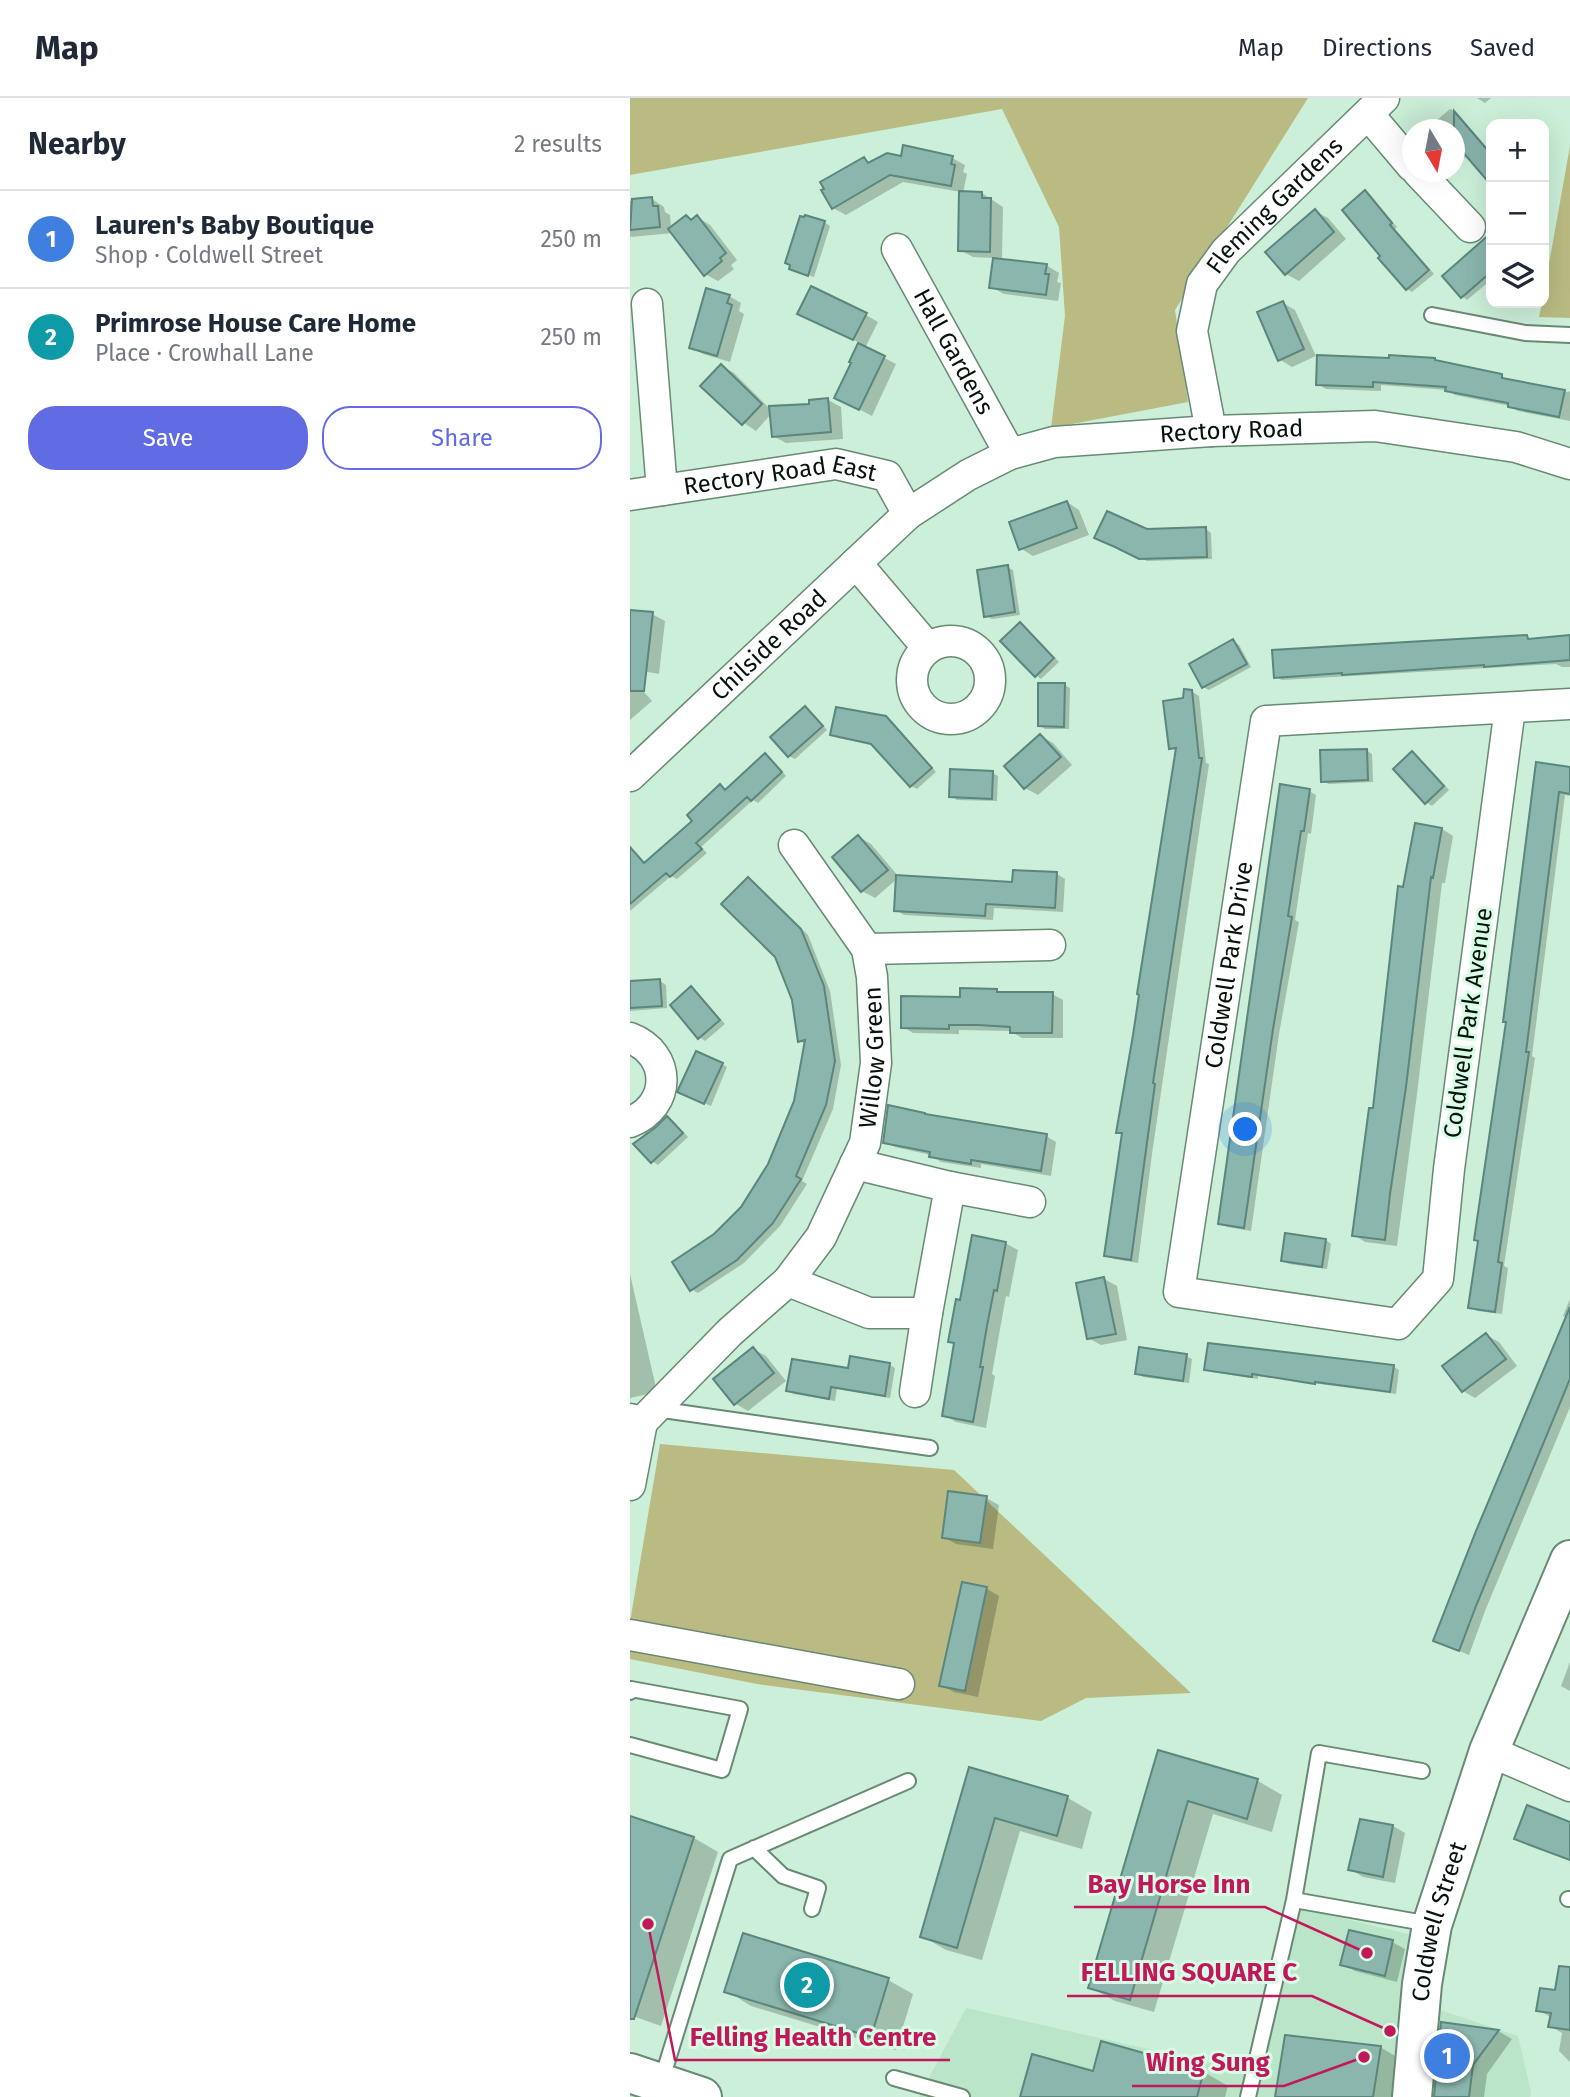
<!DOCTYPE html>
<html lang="en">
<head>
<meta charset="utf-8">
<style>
  body { margin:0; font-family:"Fira Sans",sans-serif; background:#f2f2f3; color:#1f2937 }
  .controls { position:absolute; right:21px; top:21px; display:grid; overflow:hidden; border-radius:14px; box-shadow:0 7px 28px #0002 }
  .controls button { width:63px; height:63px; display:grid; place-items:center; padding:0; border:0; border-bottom:2px solid #e0e1e3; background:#fff; color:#1f2937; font:35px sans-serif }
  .compass { position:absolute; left:772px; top:21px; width:63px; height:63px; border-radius:50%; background:#fff; box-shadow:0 7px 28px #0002; rotate:170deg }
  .you { position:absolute; left:616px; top:1032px; width:24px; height:24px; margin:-18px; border:5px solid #fff; border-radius:50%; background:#1a73e8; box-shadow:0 0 0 10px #1a73e833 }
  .badge { display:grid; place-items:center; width:46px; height:46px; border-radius:50%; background:#616be3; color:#fff; font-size:23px; font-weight:700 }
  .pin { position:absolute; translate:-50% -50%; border:4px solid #fff; box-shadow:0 2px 7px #0006 }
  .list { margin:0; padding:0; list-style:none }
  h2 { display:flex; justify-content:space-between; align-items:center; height:91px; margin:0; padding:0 28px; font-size:30px }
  h2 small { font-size:23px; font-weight:400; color:#747a83 }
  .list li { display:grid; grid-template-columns:46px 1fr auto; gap:21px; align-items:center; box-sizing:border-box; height:98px; padding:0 28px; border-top:2px solid #e0e1e3 }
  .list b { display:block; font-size:26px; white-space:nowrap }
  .list p { margin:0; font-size:23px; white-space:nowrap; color:#747a83 }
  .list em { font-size:23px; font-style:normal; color:#747a83 }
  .actions { display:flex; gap:14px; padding:21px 28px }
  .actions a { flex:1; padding:16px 0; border:2px solid #616be3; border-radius:28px; text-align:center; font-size:24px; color:#616be3 }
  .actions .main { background:#616be3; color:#fff }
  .icon { flex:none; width:38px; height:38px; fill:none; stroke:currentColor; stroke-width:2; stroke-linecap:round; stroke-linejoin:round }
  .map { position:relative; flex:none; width:940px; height:1999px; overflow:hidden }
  header { display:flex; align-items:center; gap:42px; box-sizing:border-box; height:98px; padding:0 35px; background:#fff; border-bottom:2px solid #e0e1e3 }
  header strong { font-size:33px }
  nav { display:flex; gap:38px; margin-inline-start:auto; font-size:24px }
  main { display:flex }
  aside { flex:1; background:#fff }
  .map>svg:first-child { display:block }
  .built { fill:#bae5c9 }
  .green { fill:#b9bb82 }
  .shadow { fill:#0003 }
  .building { fill:#8ab6ad; stroke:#5b867d; stroke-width:2 }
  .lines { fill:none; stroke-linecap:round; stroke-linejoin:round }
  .lane-casing { stroke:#688974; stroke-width:18 }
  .street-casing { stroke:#688974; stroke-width:33 }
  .secondary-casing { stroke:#688974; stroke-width:42 }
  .lane { stroke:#fff; stroke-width:14 }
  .street { stroke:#fff; stroke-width:30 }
  .secondary { stroke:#fff; stroke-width:38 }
  .labels { text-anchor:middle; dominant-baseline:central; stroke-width:6; stroke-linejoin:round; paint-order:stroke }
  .street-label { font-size:24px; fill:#06130b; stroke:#d8fce5 }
  .leader { fill:none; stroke:#c2185b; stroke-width:2.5 }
  .callout-dot { fill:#c2185b; stroke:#d8fce5; stroke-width:2.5 }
  .callout-label { font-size:26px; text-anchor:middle; font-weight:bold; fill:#c2185b; stroke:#d8fce5; stroke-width:6; stroke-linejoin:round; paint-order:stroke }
</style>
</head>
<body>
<header>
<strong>Map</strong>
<nav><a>Map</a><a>Directions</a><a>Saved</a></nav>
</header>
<main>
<aside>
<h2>Nearby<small>2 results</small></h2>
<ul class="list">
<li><span class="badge" style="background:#3f7fe0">1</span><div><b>Lauren's Baby Boutique</b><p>Shop · Coldwell Street</p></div><em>250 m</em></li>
<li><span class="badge" style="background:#0f9aa8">2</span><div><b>Primrose House Care Home</b><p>Place · Crowhall Lane</p></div><em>250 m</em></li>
</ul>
<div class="actions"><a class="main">Save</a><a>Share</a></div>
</aside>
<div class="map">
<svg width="940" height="1999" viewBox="0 0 940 1999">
  <rect width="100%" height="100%" fill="#cbefd8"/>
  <path class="built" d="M666,1809L782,1837L810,1912L888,1938L901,1994L900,1999H289L336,1910L629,1976Z"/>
  <path class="green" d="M0,0H678L545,212L558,304L421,330L435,218L429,129L372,11L0,77Z
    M940,48V220L909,219L912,205H914V194Z
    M30,1346L324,1372L561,1595L456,1600L411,1623L127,1586L0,1561V1524Z"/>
  <path class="shadow" d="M847,0H861L855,5Z
    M820,11L826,14L861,54V84L838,57L832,62L824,57V32H802L800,28Z
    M273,60H322L335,67L333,74L337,76L333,95H352L373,109L372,162L416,167L429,175L427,184L431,185L428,203L374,196L361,189L365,160L343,159L330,152L331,94L273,84L216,117L203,110L234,61L242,65Z
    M735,95L741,98L767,129L765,131L804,176L782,194L777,191L753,158Z
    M22,101L34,109L35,114L40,117L41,130L56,119L63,123L67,119L80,127L107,162L101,167L104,171L88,183L75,176L44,135L0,139V103Z
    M685,113L698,120L716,141L669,183L656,176Z
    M194,124L200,128L184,179L161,171Z
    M861,137V182L837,202L832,198L814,178Z
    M99,198L111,205L109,213L114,216L100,264L73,256L61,249Z
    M653,205L665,212L686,258L662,269L649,261Z
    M236,217L248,224L235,250L266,266L242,318L219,306L223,264L221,263L230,245L182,222Z
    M805,262L811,266L872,278L880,283L938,294L940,293V323L888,313L880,308L825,297L817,292L751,287V293L696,291L688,286Z
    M91,268L104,275L139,310L181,307L198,302L211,309L213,341L156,345L143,338L141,316L126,333L114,325Z
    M437,404L449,412L459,437L403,458L390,450Z
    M576,431L581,435L582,461L517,463L472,443L516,433Z
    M377,469L383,472L390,517L362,521L356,518Z
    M0,514L22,516L35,523L29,576L0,571Z
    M390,526L396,530L429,564L411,581L406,577Z
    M897,539L903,542L940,539V569H932L926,566L652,582L646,579Z
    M603,543L609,547L621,569L579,592L573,589Z
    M0,582L6,585L22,603L0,622Z
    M435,587L440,590L439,631H415L409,627Z
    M561,593L569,598L576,665L579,666L522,1056L508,1165L484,1161L476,1157L493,1036L488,1034L547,653L540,649L554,602Z
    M175,610L181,614L197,632L165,661L159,658Z
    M256,620L262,623L306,674L287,691L281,688L245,647L208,640L202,637Z
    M411,638L423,645L442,667L408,697L395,690L376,668Z
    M736,652L742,656L743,684L699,686L693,683Z
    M783,655L788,658L819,692L802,708L796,704Z
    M135,658L141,661L156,678L128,705L123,702L71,749L77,755L47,781L41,778L0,813V772L10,762L16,766L65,723L90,689L97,693Z
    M908,666L940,671V698L935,697L902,958L905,960L874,1168L878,1170L872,1216L847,1213L840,1209L878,925Z
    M363,675L368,678L367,703L327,702L321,698Z
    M651,688L679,693L686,697L681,736L678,735L665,822L669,824L649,936L621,1133L597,1129L590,1125Z
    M812,731L823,738L815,785H812L787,996L767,1148L735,1144L724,1137L744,1012L774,791Z
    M229,739L241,746L269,779L384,786L427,776L435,781L433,814L364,810L363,822L274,817L266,812L267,781L245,800L232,793Z
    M119,781L125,785L178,837L200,893L211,967L203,1011L172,1083L177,1086L150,1128L114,1165L68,1195L61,1191L85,1138L112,1110L140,1067L166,1004L176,947L169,942L163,901Z
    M30,883L36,887L37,910L0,913V885Z
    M62,890L67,894L95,926L75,943L69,939Z
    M367,893L372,896H422L433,902V940H392L380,933L329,932V936L283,935L273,929L332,901Z
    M92,966L97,969L81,1008L55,997Z
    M295,1016L416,1038L426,1044L421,1078L351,1066V1070L311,1064L301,1057L265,1049L255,1044Z
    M37,1020L43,1023L58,1039L28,1067L22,1063Z
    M696,1142L701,1146L697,1171L659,1166L653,1163Z
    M375,1145L388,1152L379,1199L376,1198L362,1276L365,1278L356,1330L326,1324L314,1317L331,1204Z
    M0,1176L27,1294L0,1300Z
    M474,1181L487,1188L497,1242L471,1247L458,1240Z
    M940,1201V1309L855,1513L839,1557L815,1547L937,1220L933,1218Z
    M856,1237L869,1244L887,1268L845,1300L833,1293Z
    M123,1251L136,1258L156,1283L118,1313L106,1306L85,1281Z
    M556,1258L562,1261L559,1285L513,1279L507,1275Z
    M260,1267L265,1270L260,1300L207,1291L205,1303L164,1296L158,1293L220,1272Z
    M764,1269L769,1272L766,1296L628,1278V1281L582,1274L576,1271Z
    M356,1400L369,1407L363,1451L326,1446L314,1439Z
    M333,1486L357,1491L369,1498L348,1599L324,1594L311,1587Z
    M940,1564V1593L931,1588Z
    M529,1654L628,1683L652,1697L642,1734L583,1716L524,1914L485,1903L460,1889Z
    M340,1671L438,1700L462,1714L452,1751L390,1733L352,1862L316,1852L292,1838Z
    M0,1719L64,1740L88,1754L31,1928L0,1917Z
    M940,1726V1763L899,1748L886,1741Z
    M763,1728L775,1735L765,1785L733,1779L720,1771Z
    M762,1844L775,1851L767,1884L725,1873L712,1866Z
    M258,1882L283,1896L266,1952L121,1908L97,1893Z
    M940,1882V1964L929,1953L932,1935L920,1928L922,1920L908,1912L933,1896Z
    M812,1926L868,1933L882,1941L857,1976L854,1999H806Z
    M750,1949L775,1964L769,1999H646Z
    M574,1974L598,1988L595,1999H392L465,1975Z"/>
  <path class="building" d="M824,13L861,56V87L824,44Z
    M273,47L323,58L321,66L325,67L321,88L260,77L202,111L191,92L194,91L190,84L234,59L238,65L257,55L271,58Z
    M735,92L762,125L760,127L799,172L776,192L748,160L750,158L712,112Z
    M329,93L352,94V100H361L360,154L328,153Z
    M22,99L23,108H28L30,129L0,132L2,101Z
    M685,111L704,134L655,177L635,154Z
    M56,117L61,122L67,117L96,155L90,160L92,163L74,178L38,131Z
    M175,117L195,123L178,178L159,171L160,167L155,165L170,118L174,119Z
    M861,135V174L831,200L812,178Z
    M363,160L417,166L415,176H419L416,197L359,190Z
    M181,188L237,215L223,242L167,216Z
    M76,190L100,197L97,205L102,207L87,258L59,250Z
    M653,203L674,251L648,263L627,214Z
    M228,245L255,258L229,312L204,300L221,265L219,264Z
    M687,257L759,260V257L805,260V262L872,276V280L935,292L929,319L878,309V305L815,293L816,289L743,284V289L686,287Z
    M91,266L132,306L112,327L70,288Z
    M198,300L201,334L142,339L139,308L179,306V302Z
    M437,403L447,430L389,452L379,424Z
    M477,413L517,431L576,429L577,459L509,461L485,449L464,440Z
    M378,467L385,514L354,519L347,472Z
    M0,512L23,514L14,593H0Z
    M390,524L424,560L405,579L370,543Z
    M897,537L898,541L940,537V562L854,569V567L712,577V575L644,580L642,552Z
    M603,541L617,566L572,590L559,566Z
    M408,585H435L434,629L408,628Z
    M554,591L562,592L569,660H572L523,985L525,986L501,1162L474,1158L492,1035H486L503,937L509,897L507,896L546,650L539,651L533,603L553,600Z
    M175,608L193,628L158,659L140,639Z
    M206,609L256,618L302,670L280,689L241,646L200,637Z
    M410,636L431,659L394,691L374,668Z
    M737,651L738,682L691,684L690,652Z
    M782,653L814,688L795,706L763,671Z
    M135,655L152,674L121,703L117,699L66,745L72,751L40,779L36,775L0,806V749L14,765L62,723L57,717L90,686L95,692Z
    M906,664L940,669V696L929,694L896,954H899L868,1164L872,1165L865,1214L838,1210L848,1143L844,1142L876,924H873Z
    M320,671L363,673L362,701L319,699Z
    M650,686L680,691L674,733H671L658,818L662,819L643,931L614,1130L588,1126Z
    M785,725L812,730L803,780L801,779L776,989L760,1096L755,1142L722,1138L739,1010H743L768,788L773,789Z
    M228,737L258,772L231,794L202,759Z
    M383,772L427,774L425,810L356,806L355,818L264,813L266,777L382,784Z
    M118,779L171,831L194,888L205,963L196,1007L166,1078L171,1081L143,1125L107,1162L60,1193L42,1164L84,1136L111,1109L138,1066L164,1003L175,942L168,944L162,902L145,859L91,806Z
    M30,881L32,908L0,910V883Z
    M61,888L90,922L68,941L40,907Z
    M330,890L367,891V894H423L422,935H380V929L348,927H319V931L271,930V898L330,899Z
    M66,953L93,965L74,1006L47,994Z
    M258,1007L295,1015V1016L417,1036L411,1073L341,1062V1066L299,1059L300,1054L253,1045Z
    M37,1018L53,1035L21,1065L3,1046L26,1029Z
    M655,1135L696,1141L692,1169L651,1163Z
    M342,1137L376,1144L367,1193L364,1192L357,1228L350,1269H353L343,1324L312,1318L324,1245L318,1244L326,1201L330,1202Z
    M474,1179L486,1236L457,1241L446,1185Z
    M940,1209V1281L846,1508L829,1553L803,1543L846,1433Z
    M856,1235L876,1261L832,1294L812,1268Z
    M578,1245L764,1267L760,1294L685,1284V1286L622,1276V1279L574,1272Z
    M123,1249L144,1275L104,1307L83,1281Z
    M509,1249L557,1256L553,1283L505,1276Z
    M220,1258L260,1265L255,1298L201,1289L199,1301L156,1293L162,1261L218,1270Z
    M318,1393L357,1398L350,1445L312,1440Z
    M332,1484L357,1489L335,1593L309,1588Z
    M528,1652L628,1681L617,1721L558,1703L500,1902L458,1890Z
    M339,1669L438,1698L427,1738L365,1720L327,1850L290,1839Z
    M897,1707L940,1724V1762L884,1741Z
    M0,1718L64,1739L4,1921H0Z
    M730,1721L763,1727L753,1779L718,1772Z
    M719,1832L763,1842L755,1878L710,1867Z
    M113,1835L259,1880L241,1939L94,1894Z
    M929,1868L940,1869V1932L918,1929L921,1915L906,1913L910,1890L925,1892Z
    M811,1924L869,1932L843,1967L839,1999H804Z
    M655,1937L751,1948L743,1999H645Z
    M471,1943L574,1972L567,1999H390L402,1956L463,1973Z"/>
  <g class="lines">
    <defs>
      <path id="lane" d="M802,217L895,235L940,237
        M26,1317L33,1312L300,1350
        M0,1594L1,1591L110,1611L92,1672L0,1647
        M124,1750L153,1778L188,1790L182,1811
        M938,1801H940
        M664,1802L800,1826
        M264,1980L332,1999
        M31,1984L100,1761L278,1683
        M618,1999L664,1802L689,1655L792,1673"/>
      <g id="street">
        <path d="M738,16L782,68"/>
        <path d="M788,74L840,129"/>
        <path id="s1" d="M267,151L380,356"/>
        <path d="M17,206L32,392"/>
        <path id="s2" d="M581,333L562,233L572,186L596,153L754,0"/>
        <path id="s3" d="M0,397L206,366L257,378L278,416"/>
        <path d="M226,465L298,550"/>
        <circle cx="321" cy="582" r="39"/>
        <path id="s4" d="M880,610L819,1071L808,1181L768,1226L549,1194L636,623L940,606"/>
        <path id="s5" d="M0,678L278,416L338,377L380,356L424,344L581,333L745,328L886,349L940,366"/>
        <path d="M237,851L420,847"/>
        <path d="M0,940C42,956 42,1008 0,1024"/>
        <path d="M320,1089L400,1104"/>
        <path d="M158,1183L239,1215H297L320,1089L225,1066"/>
        <path d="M285,1294L297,1215"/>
        <path d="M0,1321L12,1324L0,1387"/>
        <path id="s6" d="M12,1324L100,1234L158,1183L191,1139L235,1045L246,965L242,879L237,851L164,747"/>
        <path d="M0,1537L269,1586"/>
        <path d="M859,1653L940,1688"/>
      </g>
      <g id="secondary">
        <path d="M0,1975L72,1999"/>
        <path id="s7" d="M782,1999L792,1886L802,1827L859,1653L940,1462"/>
      </g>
    </defs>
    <use href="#lane" class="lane-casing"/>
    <use href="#street" class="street-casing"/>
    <use href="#secondary" class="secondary-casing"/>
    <use href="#lane" class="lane"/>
    <use href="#street" class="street"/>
    <use href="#secondary" class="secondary"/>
  </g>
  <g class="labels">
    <g class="street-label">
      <text stroke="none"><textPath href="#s2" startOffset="257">Fleming Gardens</textPath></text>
      <text stroke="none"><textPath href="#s1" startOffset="117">Hall Gardens</textPath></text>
      <text stroke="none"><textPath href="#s5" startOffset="724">Rectory Road</textPath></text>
      <text stroke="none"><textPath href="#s3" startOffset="152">Rectory Road East</textPath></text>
      <text stroke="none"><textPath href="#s5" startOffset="191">Chilside Road</textPath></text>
      <text stroke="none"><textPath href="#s4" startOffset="1188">Coldwell Park Drive</textPath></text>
      <text transform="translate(838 925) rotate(-82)">Coldwell Park Avenue</text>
      <text stroke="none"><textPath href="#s6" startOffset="448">Willow Green</textPath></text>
      <text stroke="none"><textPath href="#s7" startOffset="178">Coldwell Street</textPath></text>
    </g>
  </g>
  <path class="leader" d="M737 1855L635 1809H444M760 1933L682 1898H437M18 1826L45 1962H320M734 1959L654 1988H502"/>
  <g class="callout-dot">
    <circle cx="737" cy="1855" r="7"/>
    <circle cx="760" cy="1933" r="7"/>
    <circle cx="18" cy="1826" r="7"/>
    <circle cx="734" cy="1959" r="7"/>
  </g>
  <g class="callout-label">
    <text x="539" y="1795">Bay Horse Inn</text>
    <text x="559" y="1883">FELLING SQUARE C</text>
    <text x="183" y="1948">Felling Health Centre</text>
    <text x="578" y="1973">Wing Sung</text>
  </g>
</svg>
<div class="controls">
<button>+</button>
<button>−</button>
<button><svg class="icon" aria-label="layers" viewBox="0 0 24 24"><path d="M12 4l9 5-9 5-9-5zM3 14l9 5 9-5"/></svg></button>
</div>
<svg class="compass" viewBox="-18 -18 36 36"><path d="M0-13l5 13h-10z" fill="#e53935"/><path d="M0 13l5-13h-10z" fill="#747a83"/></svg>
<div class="you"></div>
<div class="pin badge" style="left:817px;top:1958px;background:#3f7fe0">1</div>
<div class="pin badge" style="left:177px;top:1887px;background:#0f9aa8">2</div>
</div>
</main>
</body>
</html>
